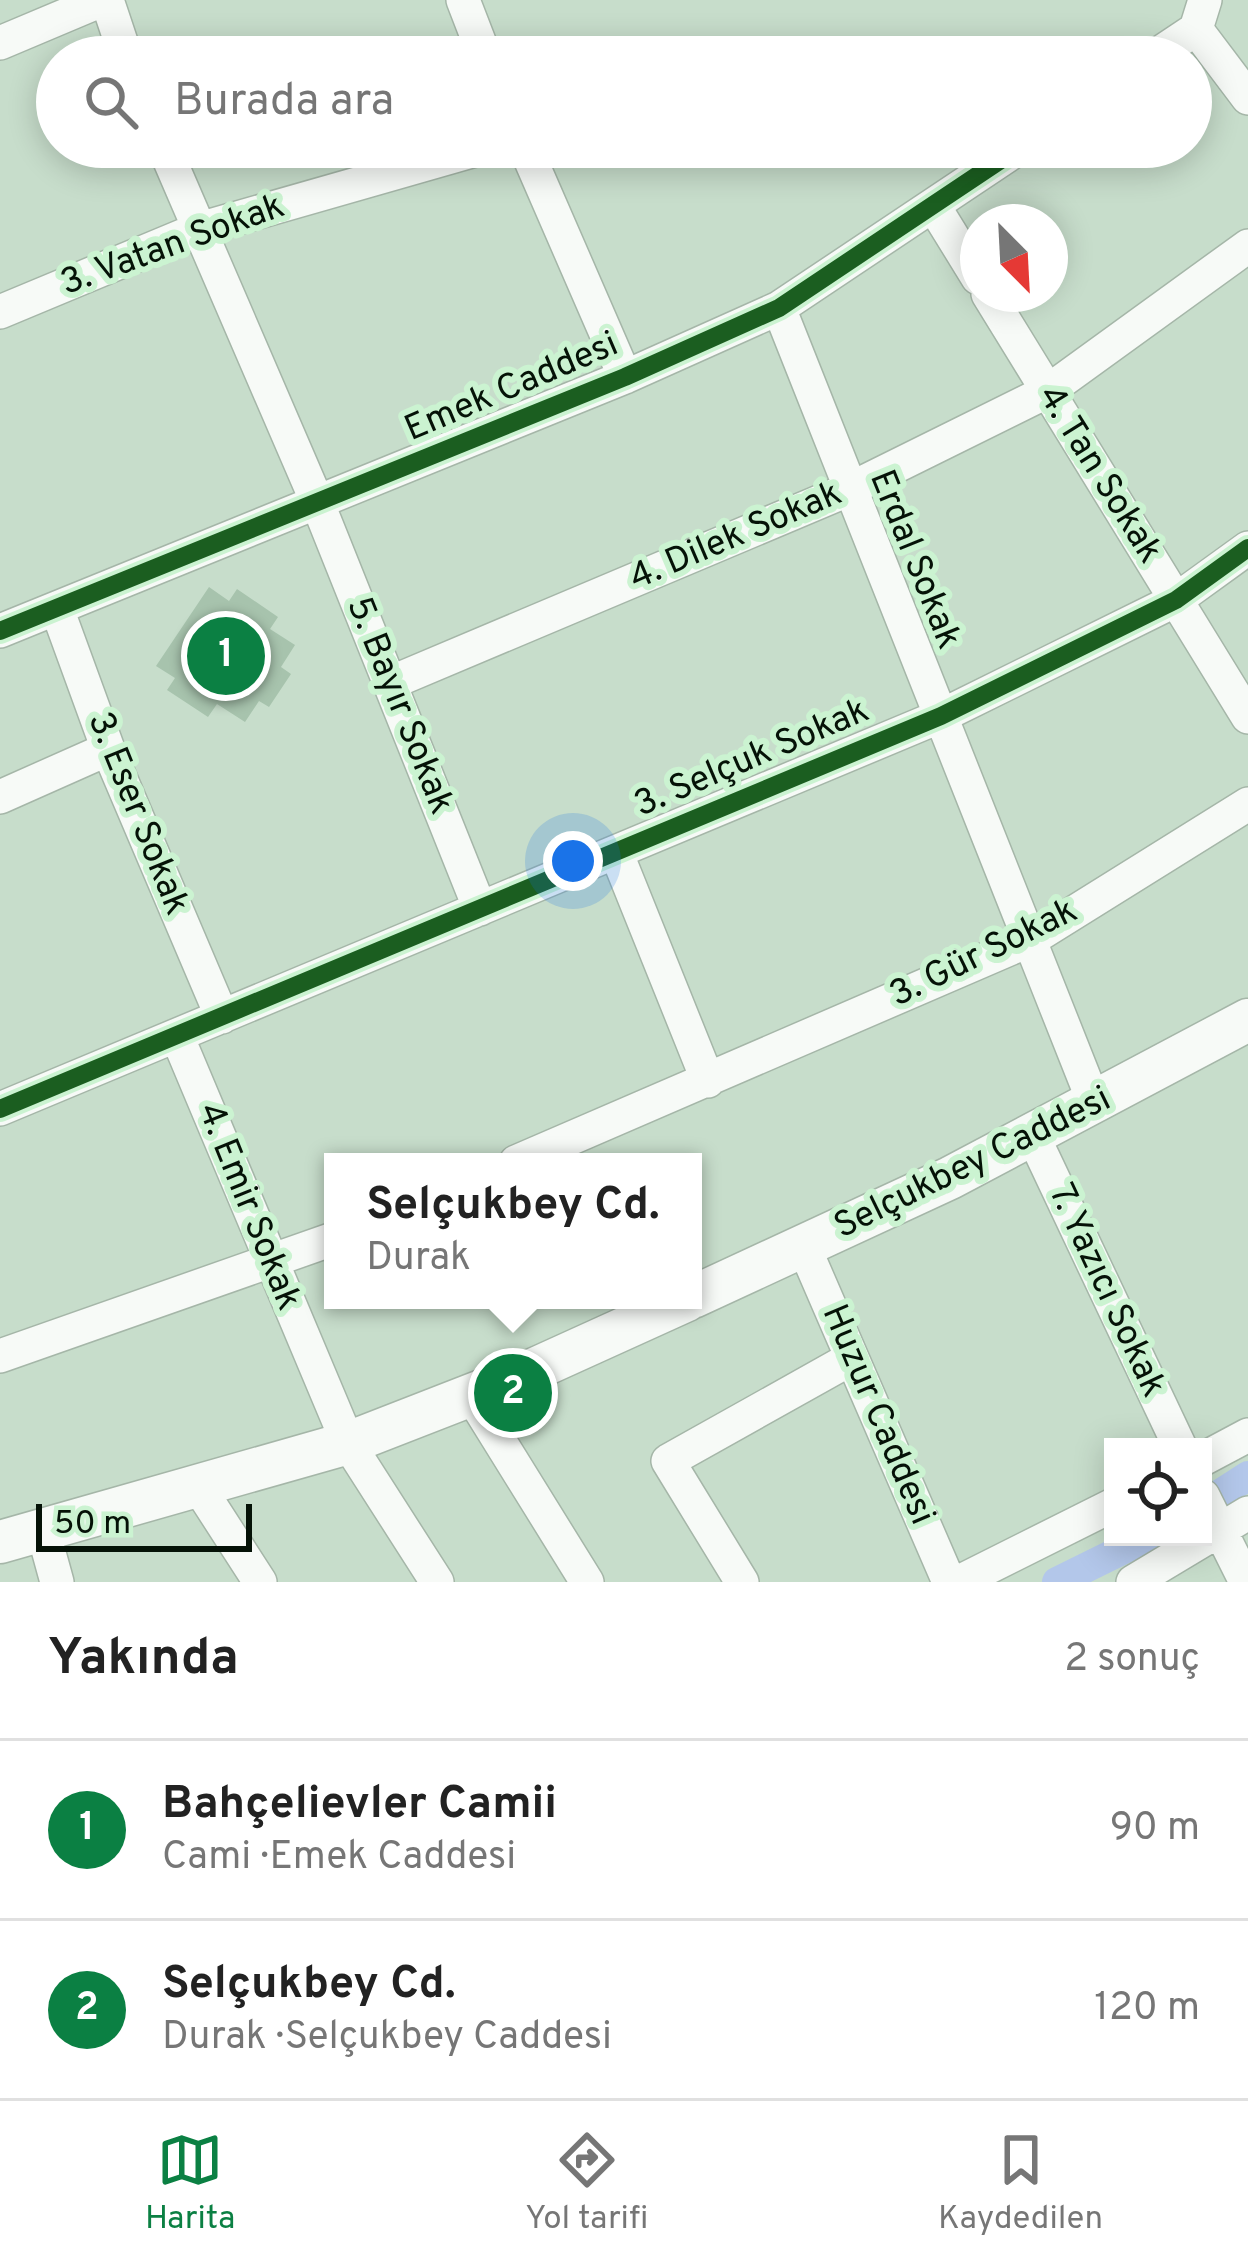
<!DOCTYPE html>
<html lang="tr">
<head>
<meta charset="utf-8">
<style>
  body { margin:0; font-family:Overpass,sans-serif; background:#f2f2f2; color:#222 }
  .controls { position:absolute; right:36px; bottom:36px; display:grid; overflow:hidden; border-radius:0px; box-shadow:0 6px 30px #0003 }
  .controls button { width:108px; height:108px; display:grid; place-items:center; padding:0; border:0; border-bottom:3px solid #e0e0e0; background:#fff; color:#222; font:60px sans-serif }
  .compass { position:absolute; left:960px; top:204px; width:108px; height:108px; border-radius:50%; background:#fff; box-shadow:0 6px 30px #0003; rotate:156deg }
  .scale { position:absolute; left:36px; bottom:30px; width:216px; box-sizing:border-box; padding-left:12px; border:6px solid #051207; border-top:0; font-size:33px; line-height:42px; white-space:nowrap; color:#051207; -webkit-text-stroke:9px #cbf3d1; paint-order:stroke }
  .you { position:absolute; left:573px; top:861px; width:42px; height:42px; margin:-30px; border:9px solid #fff; border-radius:50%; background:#1a73e8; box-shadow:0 0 0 18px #1a73e833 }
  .badge { display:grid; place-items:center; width:78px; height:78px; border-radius:50%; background:#0b8043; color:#fff; font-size:39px; font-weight:700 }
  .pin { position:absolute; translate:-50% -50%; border:6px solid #fff; box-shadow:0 3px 12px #0006 }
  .popup { position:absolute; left:324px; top:1153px; width:378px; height:156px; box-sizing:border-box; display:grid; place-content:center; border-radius:0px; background:#fff; filter:drop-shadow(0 3px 9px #0005); font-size:39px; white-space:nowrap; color:#767676 }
  .popup b { font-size:45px; color:#222 }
  .popup::after { content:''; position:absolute; left:50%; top:100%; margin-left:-24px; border:24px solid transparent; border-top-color:#fff }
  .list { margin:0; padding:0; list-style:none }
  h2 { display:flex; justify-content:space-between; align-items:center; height:156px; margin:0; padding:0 48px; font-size:51px }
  h2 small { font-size:39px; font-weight:400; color:#767676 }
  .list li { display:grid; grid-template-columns:78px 1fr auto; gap:36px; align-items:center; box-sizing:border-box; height:180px; padding:0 48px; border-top:3px solid #e0e0e0 }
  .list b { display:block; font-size:45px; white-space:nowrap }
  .list p { margin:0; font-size:39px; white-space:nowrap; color:#767676 }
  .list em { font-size:39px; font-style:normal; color:#767676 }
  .icon { flex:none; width:66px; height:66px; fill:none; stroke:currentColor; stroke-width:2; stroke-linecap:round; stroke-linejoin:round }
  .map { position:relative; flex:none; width:1248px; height:1582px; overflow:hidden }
  .search { position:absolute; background:#fff; box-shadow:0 6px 30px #0003; left:36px; right:36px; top:36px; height:132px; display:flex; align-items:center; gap:30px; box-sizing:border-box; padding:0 42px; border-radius:66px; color:#767676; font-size:45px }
  .sheet { height:516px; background:#fff }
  nav { display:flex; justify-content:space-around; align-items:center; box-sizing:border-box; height:168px; border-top:3px solid #e0e0e0; background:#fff; font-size:33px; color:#767676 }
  nav a { display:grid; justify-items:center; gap:6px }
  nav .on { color:#0b8043 }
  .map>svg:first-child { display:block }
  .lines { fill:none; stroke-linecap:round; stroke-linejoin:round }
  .canal { stroke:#b3c7ea; stroke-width:30 }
  .building { fill:#a7c3ad }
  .minor-casing { stroke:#a5b6a8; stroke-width:36 }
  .major-casing { stroke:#a5b6a8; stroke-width:45 }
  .minor { stroke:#f7faf7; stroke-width:33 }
  .major { stroke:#f7faf7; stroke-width:42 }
  .cycleway-casing { stroke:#cbf3d1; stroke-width:26 }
  .cycleway { stroke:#1b5e20; stroke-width:18 }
  .labels { text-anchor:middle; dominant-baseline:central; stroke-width:12; stroke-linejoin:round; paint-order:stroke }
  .street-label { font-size:36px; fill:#051207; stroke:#cbf3d1 }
</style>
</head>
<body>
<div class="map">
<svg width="1248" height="1582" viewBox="0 0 1248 1582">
  <rect width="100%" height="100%" fill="#c7ddcb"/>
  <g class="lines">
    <path class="canal" d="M1203,1505L1248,1476
      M1057,1582L1148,1537"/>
  </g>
  <path class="building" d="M209,587L229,601L237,589L278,617L270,629L295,645L281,667L291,674L269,707L259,701L245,722L217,704L208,717L167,690L175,678L156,666Z"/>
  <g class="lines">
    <defs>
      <path id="minor" d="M107,0L126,57
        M463,0L485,57
        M1196,29L1248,98
        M0,43L102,0
        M1154,57L1196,29L1205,0
        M164,147L318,504L480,909
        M525,147L625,377
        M933,205L978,278
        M988,294L1248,717
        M779,308L1095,1105
        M0,312L199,229L486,147
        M57,609L108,749L222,1017
        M0,631L625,377L779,308L1020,147
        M390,683L850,489L1048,391L1248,246
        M0,797L108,749
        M616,852L708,1081
        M177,1036L348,1443L437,1582
        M0,1109L941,716L1176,600L1248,548
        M1033,1136L1180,1447
        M516,1162L1030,940L1248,804
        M804,1247L949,1582
        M0,1356L333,1239
        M471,1395L587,1582
        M1203,1459L1248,1435
        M200,1489L260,1582
        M1203,1496L1246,1582
        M43,1531L57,1582
        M742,1582L668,1461L852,1358
        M959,1582L1113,1505
        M1133,1582L1248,1513"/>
      <path id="major" d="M693,1297L950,1178L1248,1020
        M0,1542L348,1443L515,1378L687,1300"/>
    </defs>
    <use href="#minor" class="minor-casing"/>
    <use href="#major" class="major-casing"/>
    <use href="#minor" class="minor"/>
    <use href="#major" class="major"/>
    <defs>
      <path id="cycleway" d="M0,631L625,377L779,308L1020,147
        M0,1109L941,716L1176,600L1248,548"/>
    </defs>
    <use href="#cycleway" class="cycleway-casing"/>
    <use href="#cycleway" class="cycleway"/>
  </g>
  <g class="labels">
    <g class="street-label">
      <text transform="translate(173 246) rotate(-20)">3. Vatan Sokak</text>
      <text transform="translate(512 388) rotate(-23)">Emek Caddesi</text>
      <text transform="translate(1099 475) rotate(58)">4. Tan Sokak</text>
      <text transform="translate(736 537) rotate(-23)">4. Dilek Sokak</text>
      <text transform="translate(914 560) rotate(68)">Erdal Sokak</text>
      <text transform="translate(399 706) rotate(68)">5. Bayır Sokak</text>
      <text transform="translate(752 759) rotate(-23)">3. Selçuk Sokak</text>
      <text transform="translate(137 814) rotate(68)">3. Eser Sokak</text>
      <text transform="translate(984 954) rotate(-26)">3. Gür Sokak</text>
      <text transform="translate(973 1164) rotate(-26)">Selçukbey Caddesi</text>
      <text transform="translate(248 1207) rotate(68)">4. Emir Sokak</text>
      <text transform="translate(1106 1291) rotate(65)">7. Yazıcı Sokak</text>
      <text transform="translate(877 1415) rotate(67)">Huzur Caddesi</text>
    </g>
  </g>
</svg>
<div class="controls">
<button><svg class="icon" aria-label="locate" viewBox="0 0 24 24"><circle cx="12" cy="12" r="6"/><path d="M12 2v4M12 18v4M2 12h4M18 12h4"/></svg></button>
</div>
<svg class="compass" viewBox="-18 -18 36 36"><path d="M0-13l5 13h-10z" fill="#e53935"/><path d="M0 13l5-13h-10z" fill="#767676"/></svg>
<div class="scale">50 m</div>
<div class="you"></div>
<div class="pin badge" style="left:226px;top:656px">1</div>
<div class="pin badge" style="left:513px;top:1393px">2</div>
<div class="popup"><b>Selçukbey Cd.</b>Durak</div>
<div class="search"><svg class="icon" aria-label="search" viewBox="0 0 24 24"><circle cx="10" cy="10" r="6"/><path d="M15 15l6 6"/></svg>Burada ara</div>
</div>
<section class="sheet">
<h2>Yakında<small>2 sonuç</small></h2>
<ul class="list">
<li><span class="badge">1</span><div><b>Bahçelievler Camii</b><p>Cami · Emek Caddesi</p></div><em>90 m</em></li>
<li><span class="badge">2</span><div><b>Selçukbey Cd.</b><p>Durak · Selçukbey Caddesi</p></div><em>120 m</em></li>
</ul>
</section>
<nav>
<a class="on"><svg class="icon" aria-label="map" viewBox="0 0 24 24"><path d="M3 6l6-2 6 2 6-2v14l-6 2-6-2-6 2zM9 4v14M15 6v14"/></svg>Harita</a>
<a><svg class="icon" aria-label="directions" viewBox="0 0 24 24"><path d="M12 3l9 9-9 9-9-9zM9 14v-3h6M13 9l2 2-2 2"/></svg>Yol tarifi</a>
<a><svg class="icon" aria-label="saved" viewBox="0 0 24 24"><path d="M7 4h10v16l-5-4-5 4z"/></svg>Kaydedilen</a>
</nav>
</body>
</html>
